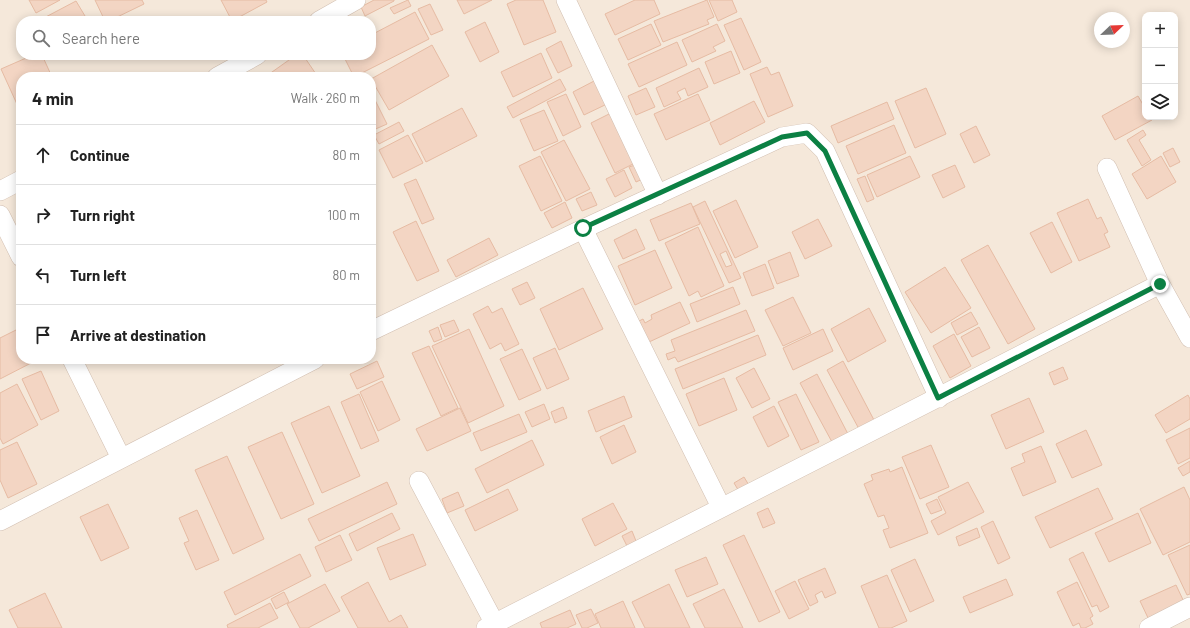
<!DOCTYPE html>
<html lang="en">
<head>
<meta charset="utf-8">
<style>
  body { margin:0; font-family:Barlow,sans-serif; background:#f6f6f6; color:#222 }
  .controls { position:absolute; right:12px; top:12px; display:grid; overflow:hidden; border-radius:8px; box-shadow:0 2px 10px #0003 }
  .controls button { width:36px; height:36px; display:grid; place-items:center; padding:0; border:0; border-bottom:1px solid #e0e0e0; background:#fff; color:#222; font:20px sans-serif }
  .compass { position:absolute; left:1094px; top:12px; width:36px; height:36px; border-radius:50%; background:#fff; box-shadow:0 2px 10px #0003; rotate:67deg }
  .stop { position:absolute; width:12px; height:12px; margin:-9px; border:3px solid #0b8043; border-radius:50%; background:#fff }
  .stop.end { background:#0b8043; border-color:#fff; box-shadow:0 1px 4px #0008 }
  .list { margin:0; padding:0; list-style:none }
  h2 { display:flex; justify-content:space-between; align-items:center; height:52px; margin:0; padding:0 16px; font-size:17px }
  h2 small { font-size:13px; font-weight:400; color:#767676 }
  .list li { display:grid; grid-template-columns:26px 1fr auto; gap:12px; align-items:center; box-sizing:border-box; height:60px; padding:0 16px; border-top:1px solid #e0e0e0 }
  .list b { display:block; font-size:15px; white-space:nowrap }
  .list em { font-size:13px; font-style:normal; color:#767676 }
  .icon { flex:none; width:22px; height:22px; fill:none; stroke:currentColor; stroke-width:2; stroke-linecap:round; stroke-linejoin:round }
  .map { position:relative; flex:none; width:1190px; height:628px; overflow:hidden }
  .search { position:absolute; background:#fff; box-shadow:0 2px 10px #0003; left:16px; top:16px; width:360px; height:44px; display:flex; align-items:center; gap:10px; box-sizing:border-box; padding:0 14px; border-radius:16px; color:#767676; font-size:15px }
  .panel { position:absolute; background:#fff; box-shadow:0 2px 10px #0003; left:16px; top:72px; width:360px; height:292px; border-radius:16px }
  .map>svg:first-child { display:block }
  .residential { fill:#f5e8da; fill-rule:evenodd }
  .building { fill:#f3d5c3; stroke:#e6bba3; fill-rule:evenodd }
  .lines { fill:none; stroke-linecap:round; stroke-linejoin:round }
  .minor-casing { stroke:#d1beb0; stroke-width:20 }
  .minor { stroke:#fff; stroke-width:19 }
  .route { stroke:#0b8043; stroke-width:5 }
</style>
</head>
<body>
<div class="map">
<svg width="1190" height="628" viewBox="0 0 1190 628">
  <rect width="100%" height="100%" fill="#fdf6ec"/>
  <path class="residential" d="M0,0H1190V628H0ZM1145,15H1175V117H1145ZM1100,18H1124V42H1100ZM21,21H371V55H21ZM21,77H371V359H21Z"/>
  <path class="building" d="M29,0H60L36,13Z
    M95,0H142L144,4L109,21H105Z
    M221,0H266L267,2L232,21Z
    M374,0H394V1L365,16L361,7Z
    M408,0L411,6L394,14L390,8Z
    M457,0H492L464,14Z
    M516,0H543L556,32L524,45L507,4Z
    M635,0H654L660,14L615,35L605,14Z
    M707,0L714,17L707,20L709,24L663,42L654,21Z
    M709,0H732L737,12L718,21Z
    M76,1L88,21H41L40,20Z
    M430,4L443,30L431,35L418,9Z
    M415,12L429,39L354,77L343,55H371V35Z
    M741,18L761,62L744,70L724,25Z
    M485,22L499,52L480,62L465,32Z
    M651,24L661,45L628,60L618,39Z
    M717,24L725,41L713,47L716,51L692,62L682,40Z
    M561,41L572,66L558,73L546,49Z
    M677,42L687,65L639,87L628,64Z
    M432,45L449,76L389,110L371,79Z
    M731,51L740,73L714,84L705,62Z
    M541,53L552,78L513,97L501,72Z
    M33,55H42L52,77H21V113L1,69Z
    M296,55H303L318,77H265Z
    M767,67L771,75L779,72L793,106L768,117L750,74Z
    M699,68L708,87L688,96L685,88L677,92L681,99L664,107L656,88Z
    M560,79L566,90L513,118L507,107Z
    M596,80L607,104L584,115L573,92Z
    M646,88L655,107L636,115L628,96Z
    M926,88L946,134L915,148L895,101Z
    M371,92L387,124L371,131Z
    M566,94L581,127L563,136L547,102Z
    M698,94L710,120L666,140L654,114Z
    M1138,96L1145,108V117H1150L1152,120L1115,140L1102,116Z
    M754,101L765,122L720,145L710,123Z
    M887,102L894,119L838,143L831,126Z
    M462,108L477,136L426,162L412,134Z
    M544,110L558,141L534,151L520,120Z
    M611,113L635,163L615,173L591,123Z
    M399,122L404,131L379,144L374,135Z
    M894,125L906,153L858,174L846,146Z
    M976,126L990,155L974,163L960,134Z
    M1143,130L1146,135L1139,140L1151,160L1142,166L1127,140Z
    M408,135L423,163L393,178L379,150Z
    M564,140L590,189L566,201L541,152Z
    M1173,148L1180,162L1170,167L1163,153Z
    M540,156L562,201L541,211L519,166Z
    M910,156L920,177L877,197L867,175Z
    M1161,156L1176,182L1147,199L1132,174Z
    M638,164L645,178L636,182L629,167Z
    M955,165L965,187L943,198L932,175Z
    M624,170L632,188L615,197L606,179Z
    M865,176L874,199L867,202L857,179Z
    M416,179L434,219L422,224L404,184Z
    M591,192L597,205L582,211L576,199Z
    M1088,199L1097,219L1101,217L1108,232L1104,234L1110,247L1079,261L1057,213Z
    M736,200L758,247L735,258L713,211Z
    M705,201L741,278L729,283L693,207ZM726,251L732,265L726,267L720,254Z
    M565,202L572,218L552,228L544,213Z
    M691,203L700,224L659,241L650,220Z
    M818,219L832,246L805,259L792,232Z
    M416,221L439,271L417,281L393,232Z
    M1052,222L1072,262L1051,273L1030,233Z
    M698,227L724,286L701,297L698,291L689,296L665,243Z
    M636,229L645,249L623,259L614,240Z
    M489,238L498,255L456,277L447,260Z
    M988,245L1035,329L1008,344L961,260Z
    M655,250L672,288L635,305L618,266Z
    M790,252L799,276L777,284L768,261Z
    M765,264L774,288L752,296L743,273Z
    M945,267L971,308L931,333L905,292Z
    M527,282L535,298L520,305L512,289Z
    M733,287L740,304L697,322L690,304Z
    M583,288L603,329L559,350L540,309Z
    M793,297L811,333L783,346L765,310Z
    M680,302L690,323L649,342L639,321L643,319L645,323L652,319L651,315Z
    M488,306L492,313L502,308L519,344L505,351L501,343L490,349L473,314Z
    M869,308L886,341L848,362L831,329Z
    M746,310L755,331L678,362L675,357L668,360L666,354L675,351L671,340Z
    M971,312L978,324L957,335L951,323Z
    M454,320L459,331L445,337L440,325Z
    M438,327L442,339L434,342L429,331Z
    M979,327L990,348L972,357L961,337Z
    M469,329L504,406L468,423L432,346Z
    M823,329L833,351L793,370L783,348Z
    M16,330L21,339V359H31L33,362L0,379V338Z
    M954,334L971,366L950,378L933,346Z
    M758,335L766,355L683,389L675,369Z
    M429,346L458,408L441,416L412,353Z
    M555,348L569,379L547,389L533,358Z
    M522,349L541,390L519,400L500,359Z
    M377,361L384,377L357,389L350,374Z
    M843,361L874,420L859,429L827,370Z
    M1063,367L1068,379L1054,385L1049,373Z
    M754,368L770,399L752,408L736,378Z
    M41,371L59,411L41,420L22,379Z
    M817,374L848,434L832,442L800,383Z
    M724,378L737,410L699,426L686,394Z
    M382,381L400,420L378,431L360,392Z
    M17,384L38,425L3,444L0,438V393Z
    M359,394L379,441L361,449L341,402Z
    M796,394L819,442L801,450L778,402Z
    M1188,395L1190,399V419L1166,433L1155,415Z
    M624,396L632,417L596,432L588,411Z
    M1029,398L1044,432L1006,449L991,415Z
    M544,404L550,419L532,427L525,412Z
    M329,406L360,476L322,493L291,423Z
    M774,406L789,436L768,447L753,417Z
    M563,407L567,418L555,423L551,412Z
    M460,408L471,431L427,451L416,429Z
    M519,414L527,432L481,451L473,433Z
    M624,425L636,452L612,464L600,437Z
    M1190,428V458L1178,464L1166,440Z
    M1086,430L1102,465L1072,478L1056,444Z
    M282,432L314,504L281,519L248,447Z
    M532,440L544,465L487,493L475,469Z
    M17,442L37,484L8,498L0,480V450Z
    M931,445L949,487L920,499L902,457Z
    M1041,446L1056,482L1023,496L1011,468L1025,462L1022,454Z
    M227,456L264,539L233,554L195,470Z
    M1190,461V472L1183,476L1178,468Z
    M902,467L928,533L890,548L883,530L889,528L884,515L878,517L864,484L873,480L871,475L889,469L890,472Z
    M744,477L750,487L740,493L734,483Z
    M387,482L397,504L319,541L308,519Z
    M968,482L984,512L938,535L931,521L946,513L938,497Z
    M1184,487L1190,500V542L1163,555L1140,509Z
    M1098,488L1113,519L1050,548L1035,517Z
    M508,489L518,510L475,531L465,510Z
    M458,492L464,506L447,513L442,499Z
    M937,499L942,510L931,514L926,504Z
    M613,503L627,529L595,546L582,519Z
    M108,504L129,548L101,561L80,517Z
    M768,508L775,523L763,528L757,513Z
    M197,510L219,560L196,570L184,543L189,541L179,518Z
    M392,513L400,529L357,551L349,534Z
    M1138,513L1151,543L1109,562L1095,533Z
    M993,521L1010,558L998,564L981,527Z
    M977,528L980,537L959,546L956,537Z
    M632,531L636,541L627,546L622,536Z
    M413,534L426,565L390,580L377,548Z
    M340,535L352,560L326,572L315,547Z
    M744,535L780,612L759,622L723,545Z
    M1190,545V594L1187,595L1168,555Z
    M1083,552L1109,607L1100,612L1097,605L1092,607L1069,559Z
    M300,554L311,576L235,615L224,592Z
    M706,557L718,584L687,597L675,570Z
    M915,559L934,601L910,612L891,570Z
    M825,568L836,593L825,598L822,591L815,595L818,602L810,606L798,580Z
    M887,575L907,621L891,628H879L861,586Z
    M1006,579L1013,595L970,613L963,597Z
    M795,581L809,609L789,619L775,591Z
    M368,582L389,622L401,615L408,628H358L341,597Z
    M1077,582L1093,616L1090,618L1093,624L1085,628H1081L1079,623L1073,626L1057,592Z
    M325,584L340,611L308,628H300L287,604Z
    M669,584L690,628H645L632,602Z
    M1176,585L1185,604L1149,620L1140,601Z
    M724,589L743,628H705L693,604Z
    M284,592L289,602L276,609L271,599Z
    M45,593L62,628H18L9,610Z
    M623,601L635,628H601L595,614Z
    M270,603L278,618L258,628H228L227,625Z
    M591,609L598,623L587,628H582L576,615Z
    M570,610L576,624L567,628H542L540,623Z"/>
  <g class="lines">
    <defs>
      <path id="minor" d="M566,0L658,195
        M319,21L356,0
        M217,77L257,55
        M1107,168L1160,284L1190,338
        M0,191L21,180
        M0,215L21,257
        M583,229L721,507
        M371,331L583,229L782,137L807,133L825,151L939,398
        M72,359L121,458
        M419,481L497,628
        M0,521L315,359
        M486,628L1160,284
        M1149,628L1190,607"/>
    </defs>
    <use href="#minor" class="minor-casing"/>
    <use href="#minor" class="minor"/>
  </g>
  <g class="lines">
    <path class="route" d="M583,228L782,137L807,133L825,151L938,398L1160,284"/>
  </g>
</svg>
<div class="controls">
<button>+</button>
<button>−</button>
<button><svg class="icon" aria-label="layers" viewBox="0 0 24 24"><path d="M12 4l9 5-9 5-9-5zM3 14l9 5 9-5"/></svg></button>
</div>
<svg class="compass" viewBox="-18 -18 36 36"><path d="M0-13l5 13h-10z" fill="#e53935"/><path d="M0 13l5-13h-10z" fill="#767676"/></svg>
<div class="stop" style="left:583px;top:228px"></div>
<div class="stop end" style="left:1160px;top:284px"></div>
<div class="search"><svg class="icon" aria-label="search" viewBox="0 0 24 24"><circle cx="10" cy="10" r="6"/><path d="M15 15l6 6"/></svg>Search here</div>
<section class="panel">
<h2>4 min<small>Walk · 260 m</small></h2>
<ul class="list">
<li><svg class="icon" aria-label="ahead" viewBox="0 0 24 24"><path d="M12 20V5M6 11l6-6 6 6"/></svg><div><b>Continue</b></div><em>80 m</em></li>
<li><svg class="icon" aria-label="right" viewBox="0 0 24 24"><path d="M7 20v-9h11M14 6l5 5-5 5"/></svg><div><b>Turn right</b></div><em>100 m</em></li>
<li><svg class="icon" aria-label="left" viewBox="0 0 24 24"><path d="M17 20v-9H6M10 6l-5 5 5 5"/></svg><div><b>Turn left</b></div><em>80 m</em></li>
<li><svg class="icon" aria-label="arrive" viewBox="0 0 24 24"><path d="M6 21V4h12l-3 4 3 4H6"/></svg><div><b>Arrive at destination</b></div></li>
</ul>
</section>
</div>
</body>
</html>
